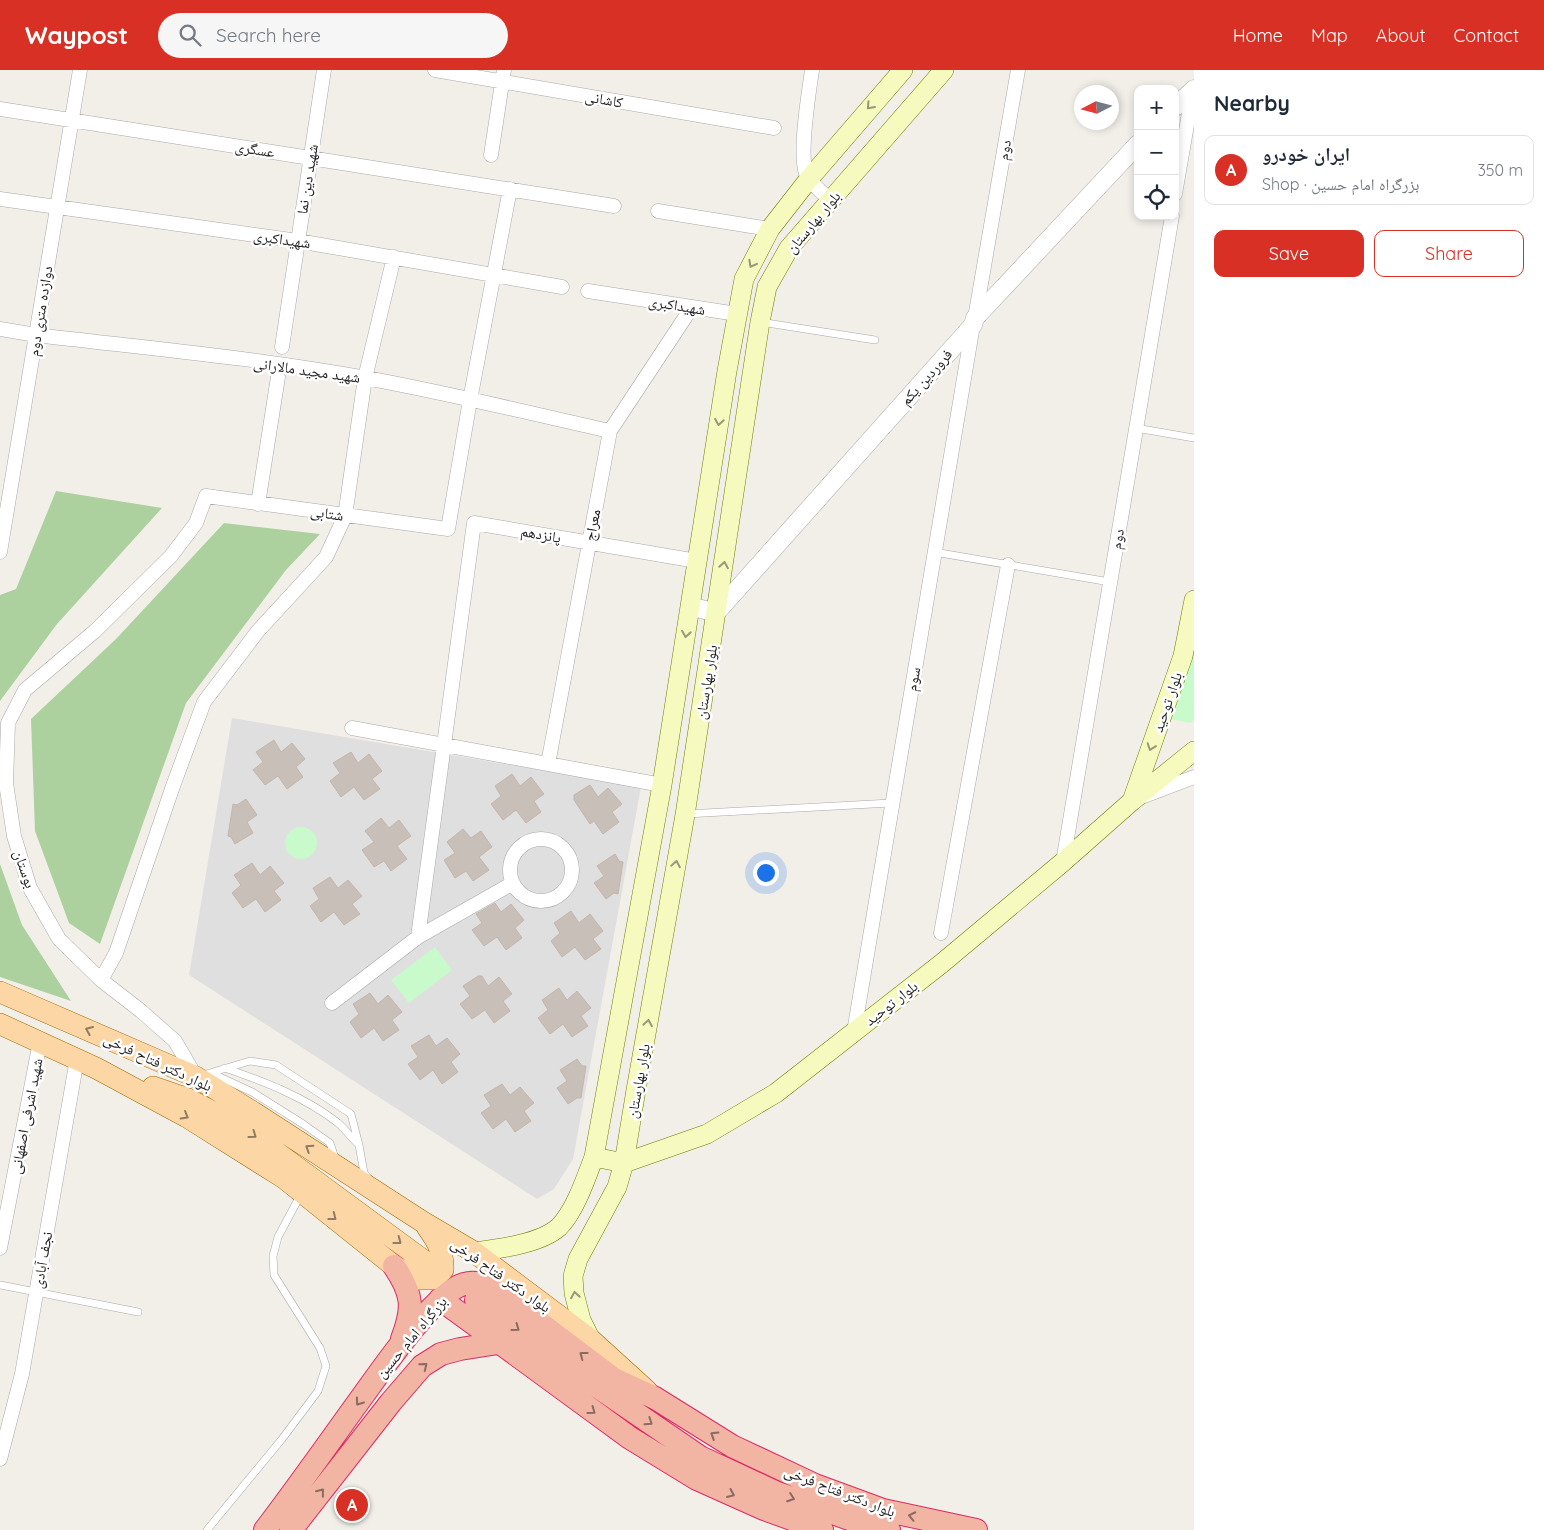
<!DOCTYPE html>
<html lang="en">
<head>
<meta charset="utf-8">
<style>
  body { margin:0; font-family:Quicksand,"Noto Naskh Arabic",sans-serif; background:#f6f6f7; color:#1f2937 }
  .controls { position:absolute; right:15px; top:15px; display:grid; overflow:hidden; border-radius:10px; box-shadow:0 2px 8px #0003 }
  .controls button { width:45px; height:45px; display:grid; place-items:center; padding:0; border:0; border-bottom:1px solid #e0e1e3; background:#fff; color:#1f2937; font:25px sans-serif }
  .compass { position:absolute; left:1074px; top:15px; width:45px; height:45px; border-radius:50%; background:#fff; box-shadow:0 2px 8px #0003; rotate:264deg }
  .you { position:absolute; left:765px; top:802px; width:18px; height:18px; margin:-12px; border:4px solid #fff; border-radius:50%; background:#1a73e8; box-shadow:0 0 0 8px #1a73e833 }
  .badge { display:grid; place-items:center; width:32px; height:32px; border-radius:50%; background:#d93025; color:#fff; font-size:16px; font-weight:700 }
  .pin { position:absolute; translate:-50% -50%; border:2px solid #fff; box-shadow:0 1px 5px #0006 }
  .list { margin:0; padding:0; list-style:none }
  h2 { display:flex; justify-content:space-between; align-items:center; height:65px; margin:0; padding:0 20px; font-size:21px }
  h2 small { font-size:16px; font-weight:400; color:#747a83 }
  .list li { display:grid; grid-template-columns:32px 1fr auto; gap:15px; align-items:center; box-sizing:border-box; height:70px; margin:0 10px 10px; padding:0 10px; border:1px solid #e0e1e3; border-radius:10px }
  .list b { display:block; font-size:19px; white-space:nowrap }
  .list p { margin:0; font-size:16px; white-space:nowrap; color:#747a83 }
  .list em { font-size:16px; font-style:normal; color:#747a83 }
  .actions { display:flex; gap:10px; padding:15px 20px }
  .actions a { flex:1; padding:11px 0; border:1px solid #d93025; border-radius:10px; text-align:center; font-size:18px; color:#d93025 }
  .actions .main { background:#d93025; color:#fff }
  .icon { flex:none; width:28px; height:28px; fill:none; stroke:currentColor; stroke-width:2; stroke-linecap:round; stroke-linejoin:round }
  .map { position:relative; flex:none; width:1194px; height:1460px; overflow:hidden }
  header { display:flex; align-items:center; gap:30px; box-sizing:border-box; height:70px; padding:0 25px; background:#d93025; color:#fff }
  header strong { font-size:24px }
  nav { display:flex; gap:28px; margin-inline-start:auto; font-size:18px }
  .search { width:350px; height:45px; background:#f6f6f7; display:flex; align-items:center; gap:12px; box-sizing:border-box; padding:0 18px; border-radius:28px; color:#747a83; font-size:19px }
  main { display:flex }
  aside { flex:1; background:#fff }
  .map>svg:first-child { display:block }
  .residential { fill:#e0dfdf }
  .forest { fill:#add19e }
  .park { fill:#c8facc }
  .building { fill:#c7bfb8; stroke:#c4b6ab }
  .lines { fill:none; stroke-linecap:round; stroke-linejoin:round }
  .service-casing { stroke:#a9a9a9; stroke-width:8 }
  .minor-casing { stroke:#a9a9a9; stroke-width:15 }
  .tertiary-casing { stroke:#a9a9a9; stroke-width:19 }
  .secondary-casing { stroke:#707d05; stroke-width:20 }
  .primary-casing { stroke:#a06b00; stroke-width:22 }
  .trunk-casing { stroke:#dc2a67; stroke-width:24 }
  .service { stroke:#fff; stroke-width:7 }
  .minor { stroke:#fff; stroke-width:14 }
  .tertiary { stroke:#fff; stroke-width:18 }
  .secondary { stroke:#f7fabf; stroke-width:19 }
  .primary { stroke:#fcd6a4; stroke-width:21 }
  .trunk { stroke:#f2b4a3; stroke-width:22 }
  .oneway { stroke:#979978 }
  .oneway2 { stroke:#8f7c63 }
  .oneway3 { stroke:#8a6b62 }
  .labels { text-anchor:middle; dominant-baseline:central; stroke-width:5; stroke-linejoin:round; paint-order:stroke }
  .street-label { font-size:15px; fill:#222; stroke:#fff }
</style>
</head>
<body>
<header>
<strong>Waypost</strong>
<div class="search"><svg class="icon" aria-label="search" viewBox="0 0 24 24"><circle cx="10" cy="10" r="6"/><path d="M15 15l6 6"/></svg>Search here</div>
<nav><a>Home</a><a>Map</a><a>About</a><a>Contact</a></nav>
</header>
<main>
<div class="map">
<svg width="1194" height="1460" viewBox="0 0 1194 1460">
  <rect width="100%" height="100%" fill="#f2efe9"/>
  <path class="residential" d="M232,648L641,717L573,1089L554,1119L537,1129L189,905Z"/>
  <path class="forest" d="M56,421L162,438L57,554L0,631V525L16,519Z
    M224,453L320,464L286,500L186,633L100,874L69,853L35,761L31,649L116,569Z
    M0,794L22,855L71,931L0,907Z"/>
  <path class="park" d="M1194,577V649L1191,653L1169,649Z
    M285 773a16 16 0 1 1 32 0a16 16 0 1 1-32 0Z
    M435,877L452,900L409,933L391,910Z"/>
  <path class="building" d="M274,670L281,682L292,673L305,689L296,697L303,707L287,719L278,706L265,715L253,700L263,692L256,682Z
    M351,682L358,693L369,684L382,701L372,709L380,719L364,730L354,717L341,727L330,711L340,703L333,693Z
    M512,704L520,716L531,707L544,724L534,731L541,742L526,753L516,740L503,750L491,734L501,726L495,716Z
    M590,715L598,727L608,718L622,734L612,742L619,752L603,764L594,751L590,754L574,730V725Z
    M246,729L257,745L247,752L253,763L235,774L231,767L228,766L233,734L237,735Z
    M381,748L389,758L399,750L411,766L397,776L407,789L391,801L384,791L374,797L362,780L374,772L365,761Z
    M463,759L471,768L481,761L492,777L479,787L489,800L473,811L466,801L455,808L444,790L455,783L447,772Z
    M615,784L619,791L623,792L618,824L614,823L606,829L594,813L604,806L597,796Z
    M252,793L260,805L270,796L284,813L274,821L281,830L265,842L256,829L243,838L232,823L241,815L234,805Z
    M330,807L338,818L348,810L362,826L352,834L360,844L344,855L334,842L321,852L310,836L319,829L313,818Z
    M495,833L501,842L511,834L524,850L515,858L522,868L506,880L497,867L484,876L472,860L482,853L476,844Z
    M571,841L579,853L590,844L603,861L593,869L601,879L585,890L575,877L562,887L551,871L560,863L554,853Z
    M478,906H482L488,916L499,907L512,924L503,931L510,941L494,953L485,940L472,949L460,934L470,926L463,916Z
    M559,918L567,930L577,921L591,938L581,946L588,956L572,967L563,954L550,964L538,948L548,940L542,930Z
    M370,923L378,934L388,925L402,942L392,950L399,960L383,971L374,958L361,968L350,952L359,944L353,934Z
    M429,965L436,976L447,968L460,984L451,992L458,1002L442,1014L433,1000L420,1010L408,994L418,987L411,976Z
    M577,989L582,996H586L581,1028H577L568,1034L557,1018L567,1011L560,1000Z
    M502,1014L510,1025L520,1017L534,1033L524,1041L531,1051L515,1062L506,1049L493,1059L481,1043L491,1036L484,1025Z"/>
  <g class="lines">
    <defs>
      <path id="service" d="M760,252L875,270
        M1136,358L1194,368
        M934,482L1110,512
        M686,744L891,733
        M225,998C265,1012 305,1027 338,1053C345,1059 351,1067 357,1073
        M211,1003L252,1022L303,1054L330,1073L335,1088
        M203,1005L250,991L276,995L351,1044L359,1075L364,1103L368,1108
        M0,1215L138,1242
        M207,1460L282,1369L318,1321L326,1296L320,1278L274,1205L273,1186L278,1167L301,1124"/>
      <path id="minor" d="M435,0L774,58
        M812,0C809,23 797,90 808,108C814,116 823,123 830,130
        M0,39L614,136
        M491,85L504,0
        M1175,124L1193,20
        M0,129L298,171L562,217
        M658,141L770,159
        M588,221L737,244
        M975,248L1018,0
        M0,259L36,265C146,278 257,288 366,308C448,323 529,343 610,361
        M282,277L324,0
        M258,434L278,307
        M0,482L80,0
        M352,658L662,715
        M548,694L610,361L692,237
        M1144,726L1194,707
        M510 800a31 31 0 1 1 62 0a31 31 0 1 1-62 0Z
        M1063,792L1172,146
        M941,863L1008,495
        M418,867L513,813
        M101,910L116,883L173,716L204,632L258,561L326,487L345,446L365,308L394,187
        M332,933L418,867L474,453L697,491
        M854,962L973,255
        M196,1007L175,971L141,941L101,910L59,869L30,818L14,766L6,713L8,653L25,620L95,561L171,486L196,453L206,426L448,459L470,330L510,119
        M0,1178L40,972
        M0,1389L22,1304L77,989"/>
      <path id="tertiary" d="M1175,37L1194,19
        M690,536L716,543L973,255L975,248L1138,74"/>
      <path id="secondary" d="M1132,731L1183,586L1194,530
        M594,1087L624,1093L707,1064L776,1023L941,894L1063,792L1132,731L1194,681
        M474,1182C498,1179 540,1174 559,1157C575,1141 586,1108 594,1087L662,715L727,301L744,209L770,159L809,109L903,0
        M591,1270L581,1250L574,1223L573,1206L578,1189L617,1117L624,1093L636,1020L685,745L760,252L767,217L789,178L944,0"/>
      <path id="primary" d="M0,922L196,1007L253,1042L423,1152L474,1182L591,1270L647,1321
        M0,954L96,998L187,1047L284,1108L394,1196L418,1209H433L443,1200C444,1182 437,1171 427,1157
        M153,1017L188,1029L242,1057L427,1193"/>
      <path id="trunk" d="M394,1196C413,1224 414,1238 402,1269
        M440,1229L630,1368L697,1409L764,1439L822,1460
        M476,1230L586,1309L700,1387L775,1422L852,1450L889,1460
        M265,1460C297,1418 328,1374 359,1331C379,1304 433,1223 464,1214C478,1210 488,1216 500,1223L614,1309L655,1328L732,1376L815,1415L883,1440L976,1460
        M291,1460L391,1332L422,1296L441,1284L460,1279L498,1273"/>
    </defs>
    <use href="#service" class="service-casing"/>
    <use href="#minor" class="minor-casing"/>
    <use href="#tertiary" class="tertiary-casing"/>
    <use href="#secondary" class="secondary-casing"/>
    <use href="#primary" class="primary-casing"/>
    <use href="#trunk" class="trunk-casing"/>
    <use href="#service" class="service"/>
    <use href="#minor" class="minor"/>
    <use href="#tertiary" class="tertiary"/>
    <use href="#secondary" class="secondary"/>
    <use href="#primary" class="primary"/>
    <use href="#trunk" class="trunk"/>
  </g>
  <defs><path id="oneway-chevron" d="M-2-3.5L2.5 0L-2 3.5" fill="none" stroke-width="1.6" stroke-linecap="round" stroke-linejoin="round" transform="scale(1.25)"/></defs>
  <g class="oneway">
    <use href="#oneway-chevron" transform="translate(870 36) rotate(132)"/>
    <use href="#oneway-chevron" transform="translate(752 194) rotate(118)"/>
    <use href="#oneway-chevron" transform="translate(719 352) rotate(99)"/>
    <use href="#oneway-chevron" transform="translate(724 495) rotate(-81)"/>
    <use href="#oneway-chevron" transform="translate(686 564) rotate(99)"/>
    <use href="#oneway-chevron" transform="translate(1151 677) rotate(109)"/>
    <use href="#oneway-chevron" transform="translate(676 794) rotate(-80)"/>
    <use href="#oneway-chevron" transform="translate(648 953) rotate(-80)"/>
    <use href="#oneway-chevron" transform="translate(575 1225) rotate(-99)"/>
  </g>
  <g class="oneway2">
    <use href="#oneway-chevron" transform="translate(89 960) rotate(-157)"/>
    <use href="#oneway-chevron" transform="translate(185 1046) rotate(30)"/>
    <use href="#oneway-chevron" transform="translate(253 1065) rotate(36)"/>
    <use href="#oneway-chevron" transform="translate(309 1078) rotate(-147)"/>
    <use href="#oneway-chevron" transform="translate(333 1147) rotate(38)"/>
    <use href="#oneway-chevron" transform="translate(398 1171) rotate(37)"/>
  </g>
  <g class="oneway3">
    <use href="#oneway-chevron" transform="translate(516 1258) rotate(36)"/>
    <use href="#oneway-chevron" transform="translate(583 1285) rotate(-143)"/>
    <use href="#oneway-chevron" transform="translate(424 1296) rotate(-39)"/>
    <use href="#oneway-chevron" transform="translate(359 1332) rotate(126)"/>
    <use href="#oneway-chevron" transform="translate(592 1341) rotate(36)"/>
    <use href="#oneway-chevron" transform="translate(649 1352) rotate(34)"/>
    <use href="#oneway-chevron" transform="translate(714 1365) rotate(-148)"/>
    <use href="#oneway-chevron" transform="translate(321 1422) rotate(-52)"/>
    <use href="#oneway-chevron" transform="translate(731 1424) rotate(24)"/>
    <use href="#oneway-chevron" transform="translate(791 1428) rotate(20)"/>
    <use href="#oneway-chevron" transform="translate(912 1446) rotate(-168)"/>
  </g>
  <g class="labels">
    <g class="street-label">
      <text transform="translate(604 29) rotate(10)">کاشانی</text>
      <text transform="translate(255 79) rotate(9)">عسگری</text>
      <text transform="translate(1004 80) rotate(-80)">دوم</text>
      <text transform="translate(307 109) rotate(-81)">شهید دین نما</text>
      <text transform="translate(813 152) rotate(-50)">بلوار بهارستان</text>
      <text transform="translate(282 169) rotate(8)">شهیداکبری</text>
      <text transform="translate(677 235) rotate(9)">شهیداکبری</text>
      <text transform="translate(40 241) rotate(-81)">دوازده متری دوم</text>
      <text transform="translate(307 300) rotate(8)">شهید مجید مالارانی</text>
      <text transform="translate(926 307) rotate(-48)">فروردین یکم</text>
      <text transform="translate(327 443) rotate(8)">شتابی</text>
      <text transform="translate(592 455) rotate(-79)">معراج</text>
      <text transform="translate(541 464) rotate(10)">پانزدهم</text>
      <text transform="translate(1117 469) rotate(-80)">دوم</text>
      <text transform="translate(913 609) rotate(-80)">سوم</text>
      <text transform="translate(706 612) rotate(-81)">بلوار بهارستان</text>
      <text transform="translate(1167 632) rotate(-71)">بلوار توحید</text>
      <text transform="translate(25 799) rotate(71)">بوستان</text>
      <text transform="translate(891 933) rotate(-38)">بلوار توحید</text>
      <text transform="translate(158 992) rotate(25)">بلوار دکتر فتاح فرخی</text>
      <text transform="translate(638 1011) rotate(-80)">بلوار بهارستان</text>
      <text transform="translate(26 1046) rotate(-79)">شهید اشرفی اصفهانی</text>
      <text transform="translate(42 1190) rotate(-80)">نجف آبادی</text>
      <text transform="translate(501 1205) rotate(35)">بلوار دکتر فتاح فرخی</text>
      <text transform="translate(411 1267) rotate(-50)">بزرگراه امام حسین</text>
      <text transform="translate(840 1421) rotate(21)">بلوار دکتر فتاح فرخی</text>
    </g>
  </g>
</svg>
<div class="controls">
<button>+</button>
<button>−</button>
<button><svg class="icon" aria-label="locate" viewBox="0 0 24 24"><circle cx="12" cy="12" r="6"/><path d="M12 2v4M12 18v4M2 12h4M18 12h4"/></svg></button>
</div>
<svg class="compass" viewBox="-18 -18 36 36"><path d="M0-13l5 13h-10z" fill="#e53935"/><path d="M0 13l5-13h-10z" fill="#747a83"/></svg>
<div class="you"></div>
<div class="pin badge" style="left:352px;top:1435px">A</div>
</div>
<aside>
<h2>Nearby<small></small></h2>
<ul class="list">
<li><span class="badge">A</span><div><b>ایران خودرو</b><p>Shop · بزرگراه امام حسین</p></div><em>350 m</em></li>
</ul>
<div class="actions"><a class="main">Save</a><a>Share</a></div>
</aside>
</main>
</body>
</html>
